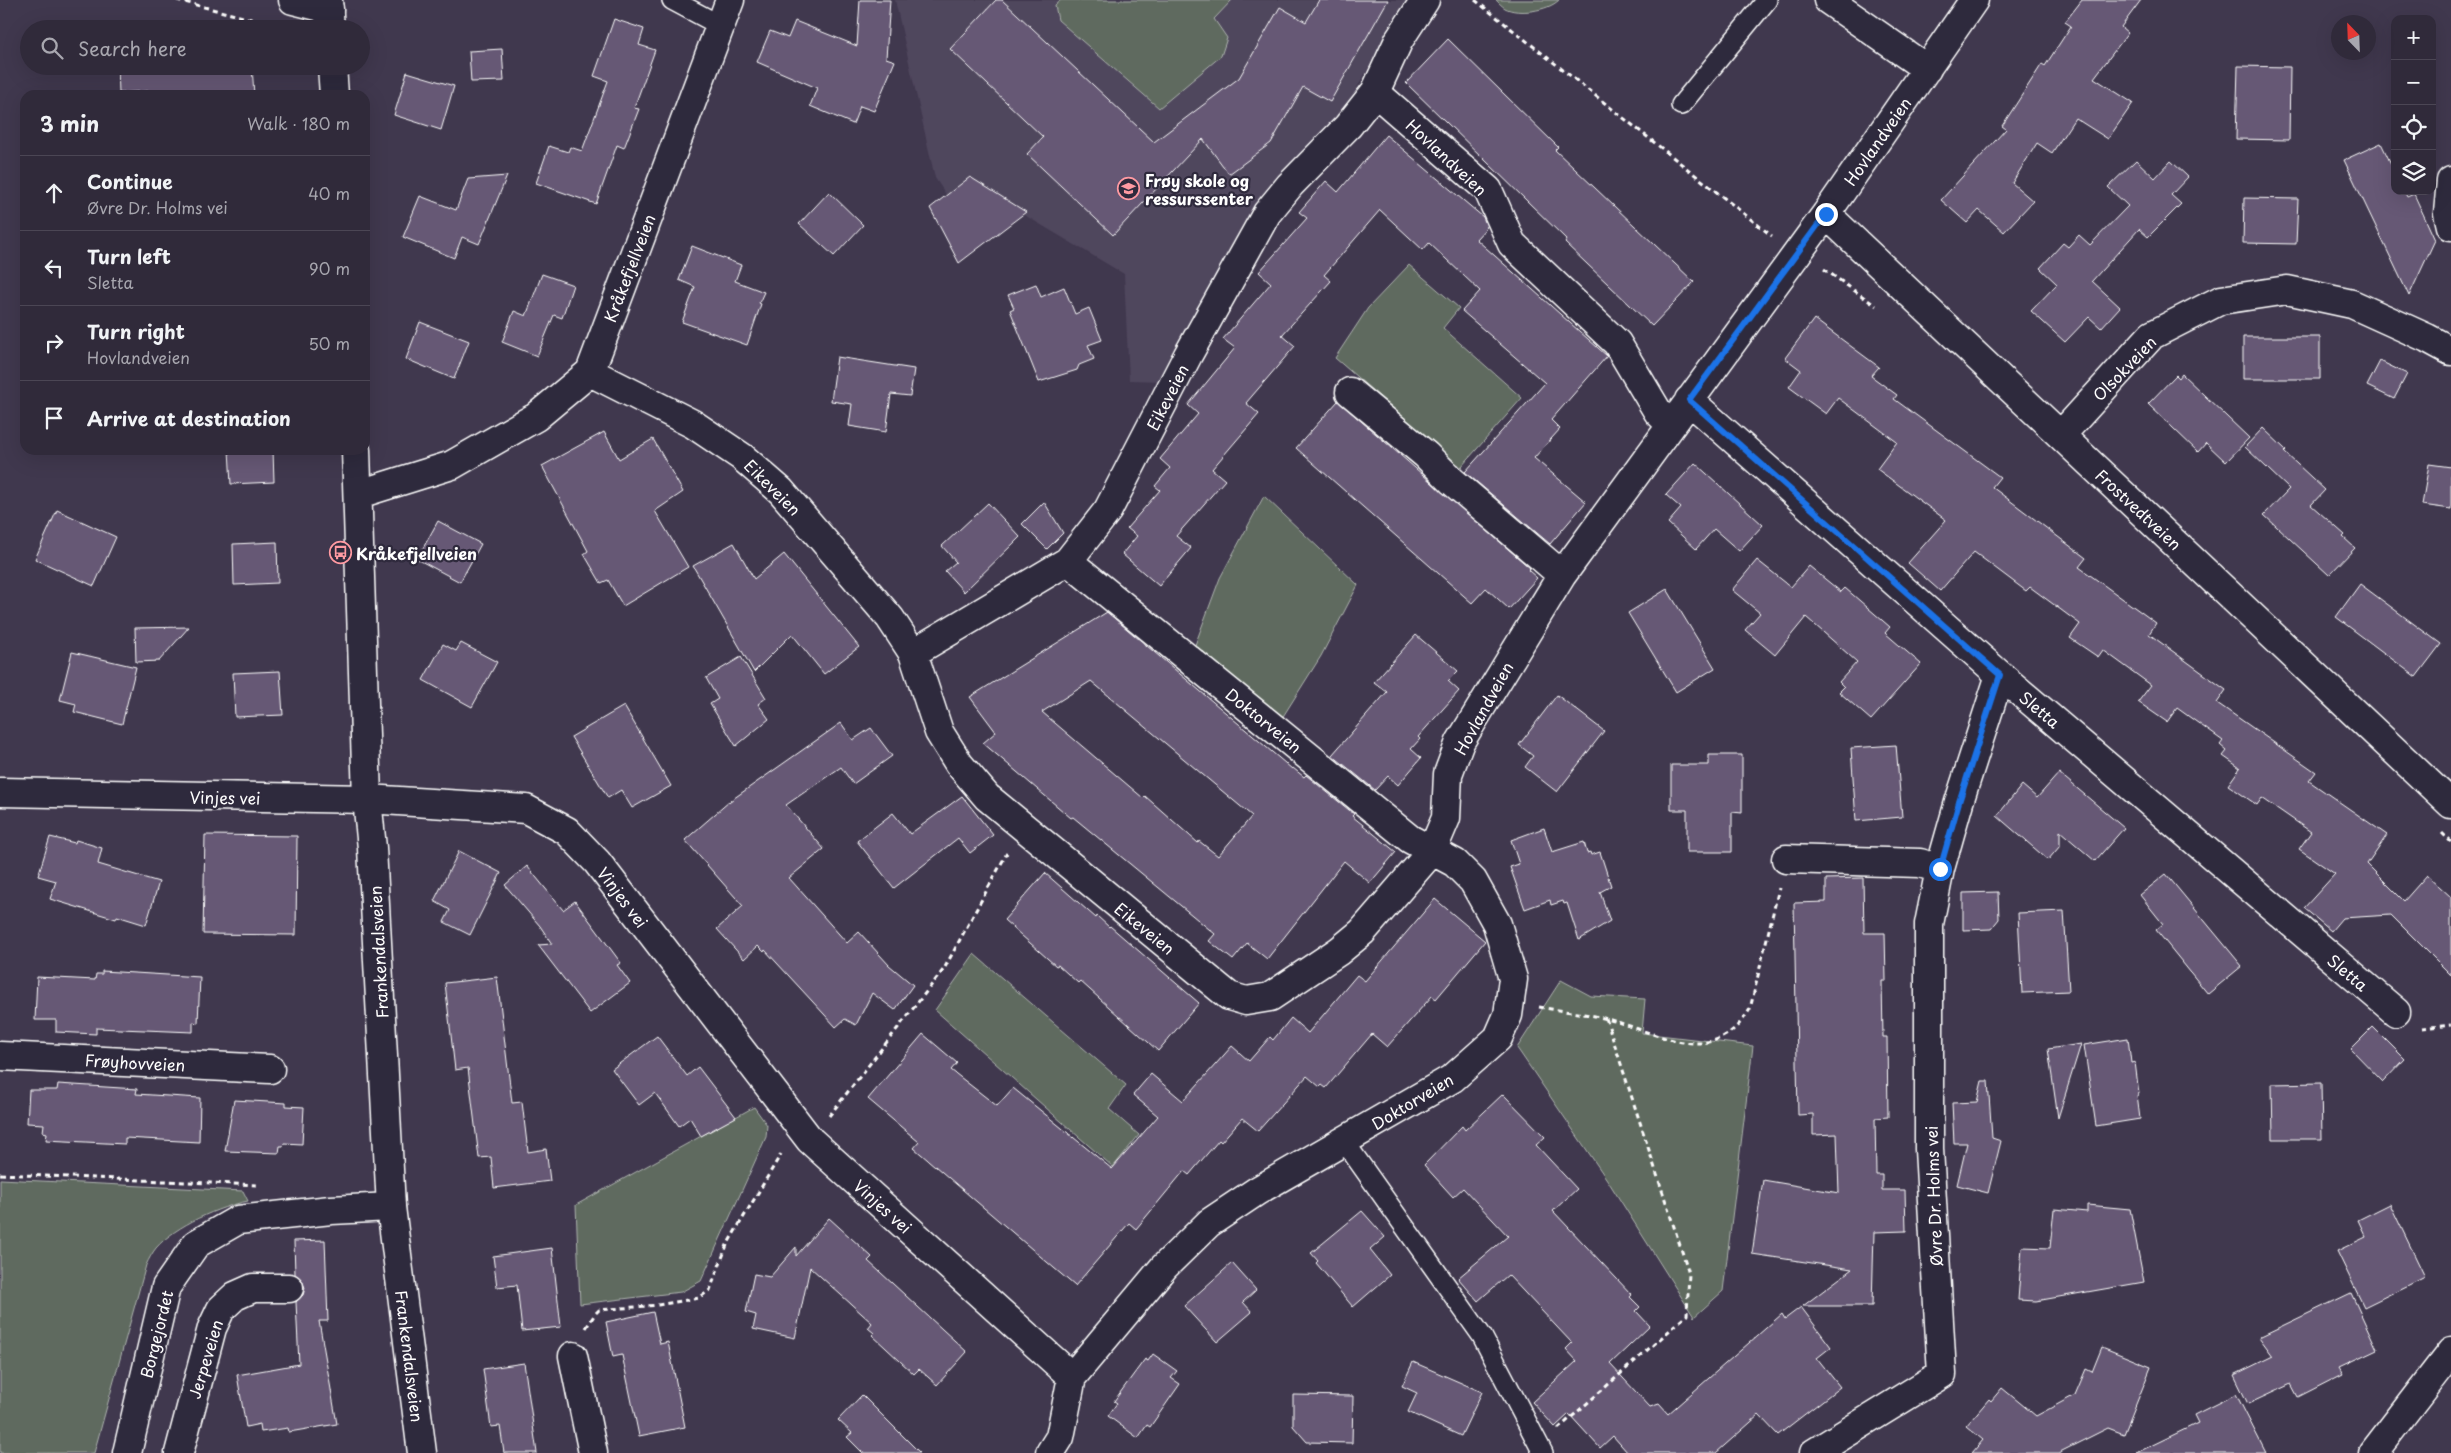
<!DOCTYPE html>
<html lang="en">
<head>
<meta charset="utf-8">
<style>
  body { margin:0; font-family:"Playpen Sans",sans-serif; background:#383242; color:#f1f3f6 }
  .controls { position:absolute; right:15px; top:15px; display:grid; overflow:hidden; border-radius:10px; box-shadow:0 5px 20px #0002 }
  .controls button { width:45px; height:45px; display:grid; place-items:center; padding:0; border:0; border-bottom:1px solid #4b4654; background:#302a3a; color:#f1f3f6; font:25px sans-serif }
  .compass { position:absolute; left:2331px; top:15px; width:45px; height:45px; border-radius:50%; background:#302a3a; box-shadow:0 5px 20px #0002; rotate:337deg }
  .stop { position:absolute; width:15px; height:15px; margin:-11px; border:4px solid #1a73e8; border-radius:50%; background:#fff }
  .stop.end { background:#1a73e8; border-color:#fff; box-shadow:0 1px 5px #0008 }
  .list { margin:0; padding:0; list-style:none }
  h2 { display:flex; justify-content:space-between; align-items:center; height:65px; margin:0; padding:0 20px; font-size:21px }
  h2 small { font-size:16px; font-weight:400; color:#a8a7af }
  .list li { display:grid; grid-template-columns:32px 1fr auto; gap:15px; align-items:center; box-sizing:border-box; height:75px; padding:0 20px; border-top:1px solid #4b4654 }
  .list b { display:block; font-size:19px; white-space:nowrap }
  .list p { margin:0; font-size:16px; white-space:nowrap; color:#a8a7af }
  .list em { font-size:16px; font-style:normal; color:#a8a7af }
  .icon { flex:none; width:28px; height:28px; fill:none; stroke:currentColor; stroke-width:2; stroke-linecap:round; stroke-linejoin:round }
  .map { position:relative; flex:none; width:2451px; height:1453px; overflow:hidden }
  .search { position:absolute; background:#302a3a; box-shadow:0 5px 20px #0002; left:20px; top:20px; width:350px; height:55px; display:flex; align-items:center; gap:12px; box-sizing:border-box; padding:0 18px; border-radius:28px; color:#a8a7af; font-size:19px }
  .panel { position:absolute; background:#302a3a; box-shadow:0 5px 20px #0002; left:20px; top:90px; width:350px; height:365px; border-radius:15px }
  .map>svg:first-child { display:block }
  .built { fill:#4f465d }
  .green { fill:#5e6a5f; stroke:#aeb4af }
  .building { fill:#665975; stroke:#fff; fill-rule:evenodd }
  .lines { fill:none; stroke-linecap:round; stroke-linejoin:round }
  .service-casing { stroke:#fff; stroke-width:22 }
  .minor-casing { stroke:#fff; stroke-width:31 }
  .secondary-casing { stroke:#fff; stroke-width:31 }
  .path { stroke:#fff; stroke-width:3; stroke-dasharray:5 4; stroke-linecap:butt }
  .service { stroke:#2f2a3d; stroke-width:19 }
  .minor { stroke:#2f2a3d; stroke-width:28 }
  .secondary { stroke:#2f2a3d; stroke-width:28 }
  .route { stroke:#1a73e8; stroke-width:6 }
  .labels { text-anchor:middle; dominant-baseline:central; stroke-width:4.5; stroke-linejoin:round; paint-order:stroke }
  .street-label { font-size:16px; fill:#fff; stroke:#2f2a3d }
  .poi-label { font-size:16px; font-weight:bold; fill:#fff; stroke:#2f2a3d; text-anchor:start }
</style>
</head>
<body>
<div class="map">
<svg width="2451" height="1453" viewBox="0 0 2451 1453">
  <rect width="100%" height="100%" fill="#40384e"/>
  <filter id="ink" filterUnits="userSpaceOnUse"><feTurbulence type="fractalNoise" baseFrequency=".02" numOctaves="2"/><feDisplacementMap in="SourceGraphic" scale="10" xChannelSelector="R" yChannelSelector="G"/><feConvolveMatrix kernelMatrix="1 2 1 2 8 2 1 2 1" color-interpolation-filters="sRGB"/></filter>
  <g filter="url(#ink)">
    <path class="built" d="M895,0H1408L1351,98L1321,135L1161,381L1129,380L1124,274L1021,213L949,199L935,178Z"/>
    <path class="green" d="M1061,0H1232L1214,19L1227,38L1221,56L1159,108L1058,20L1055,5Z
      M1496,0H1559C1548,11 1518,15 1505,8C1502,6 1498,2 1496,0Z
      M1409,265L1459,308L1443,328L1522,398L1461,467L1335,358L1368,308Z
      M1264,496L1358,585L1321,656L1282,718L1195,645L1220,578Z
      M974,954L1126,1085L1109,1109L1139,1135L1113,1167L935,1010Z
      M1561,980L1591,996L1645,999L1642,1033L1753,1046L1723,1291L1694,1317L1608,1181L1517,1048Z
      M754,1107L767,1125L766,1137L701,1281L681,1292L580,1304L576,1205Z
      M0,1179L243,1191L248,1201C219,1207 176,1225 156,1248C152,1253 149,1259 146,1265L94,1453H0Z"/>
    <path class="building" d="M860,0H890L886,58L895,61L874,111L860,106L853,124L810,106L817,88L757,62L770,31L788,38L795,21L857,46Z
      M996,0H1002L1154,142L1239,78L1280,7L1306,22L1319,0H1388L1330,102L1303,87L1271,143L1229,174L1203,139L1113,235L1027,154L1043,137L950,49Z
      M2082,0H2141L2121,27L2128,33L2094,78L2133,103L2108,139L2075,118L2052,153L2037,143L2012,183L2033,201L2004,232L1979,210L1967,223L1941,200L2006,129L2002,126L2042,64L2045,66L2071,26L2065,22Z
      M614,19L644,29L639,45L655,50L634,108L639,109L624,148L617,145L596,204L536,183L549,146L568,152L570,147L582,151L608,81L594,76Z
      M1448,39L1558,147L1555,150L1694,282L1652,326L1565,243L1567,240L1406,83Z
      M502,49L504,81L471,82L469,51Z
      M118,66H252L254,95H148V91L119,93Z
      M2238,66L2290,67L2289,140L2236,139Z
      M407,72L454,86L441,130L394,115Z
      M1386,135L1483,217L1487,227L1476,239L1607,356L1551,420L1560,429L1534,458L1586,502L1550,544L1465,472L1545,383L1462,311L1480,291L1429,243L1423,250L1380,210L1324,275L1331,281L1282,335L1295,346L1246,403L1259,414L1212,469L1225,480L1176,536L1191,548L1159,586L1122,554L1137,536L1127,528L1160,490L1155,486L1170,468L1160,459L1198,414L1188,405L1235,348L1223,339L1271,283L1259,272L1307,218L1299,212L1326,181L1338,192Z
      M2381,143L2395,172V191H2404L2407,197L2414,194L2435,240L2409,296L2344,160Z
      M2136,160L2155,178L2171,161L2188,177L2171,195L2181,204L2148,237L2139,229L2092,281L2120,307L2101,328L2089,317L2065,342L2031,311L2057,284L2040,268L2063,243L2068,247L2079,235L2090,245L2128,206L2108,187Z
      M507,176L479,244L462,237L454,258L403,237L420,196L456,210L468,179Z
      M970,177L1026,212L959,263L930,208Z
      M829,192L863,225L834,256L799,224Z
      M2244,198L2298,199L2296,244L2243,243Z
      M692,246L741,265L735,281L764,292L759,303L761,304L747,345L682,322L695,287L679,280Z
      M542,274L573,285L562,318L554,315L537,356L502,342L514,311L526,316Z
      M1036,284L1041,297L1064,287L1075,314L1089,308L1102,340L1088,345L1094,359L1079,365L1077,370L1039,382L1010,310L1014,308L1008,295Z
      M1814,319L1879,367L1871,376L1897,395L1894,399L2000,477L1992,487L2086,558L2079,567L2156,623L2149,634L2226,690L2217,703L2316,772L2309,781L2387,835L2367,864L2404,901L2427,875L2451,897V975L2391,915L2342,918L2331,931L2304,908L2335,874L2299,849L2311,832L2262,798L2257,805L2228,785L2240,768L2223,756L2227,751L2220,745L2223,741L2177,708L2167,722L2138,702L2151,685L2103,650L2098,657L2070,638L2080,624L2030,587L2026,591L1974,552L1940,591L1908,563L1946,520L1877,469L1897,442L1838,398L1826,414L1789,387L1801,370L1785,358Z
      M420,322L469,341L454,379L406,359Z
      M2243,337H2320V379H2243Z
      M837,357L914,369L910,396L891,394L886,432L849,426L852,404L831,401Z
      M2380,361L2407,374L2394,399L2367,386Z
      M2182,374L2249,438L2226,462L2206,443L2198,452L2148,404L2176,375L2179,378Z
      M1338,401L1530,568L1528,570L1537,578L1509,609L1486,588L1472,603L1296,448Z
      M2263,428L2286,450L2284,452L2325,490L2311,505L2345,535L2343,537L2355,548L2329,575L2264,515L2289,489L2245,447Z
      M604,432L619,459L653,439L683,492L655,511L688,567L623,606L608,580L601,583L584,554L588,551L542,466Z
      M229,450H273L274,482L231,484Z
      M1695,463L1763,525L1739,551L1714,529L1696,549L1668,523L1681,508L1666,495Z
      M2429,464L2451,467V509L2422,505Z
      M1044,502L1063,533L1047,549L1022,524Z
      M988,503L1020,537L964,592L945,571L956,562L942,546Z
      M57,510L116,537L94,586L35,559Z
      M438,521L481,544L460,582L417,559Z
      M277,542L278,583L234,585L233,544Z
      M734,543L754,579L784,554L859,647L824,674L792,634L754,672L693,566Z
      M1757,560L1791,587L1809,566L1841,592L1845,588L1890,627L1885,633L1921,664L1871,720L1839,692L1844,687L1839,682L1857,662L1806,617L1775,655L1745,630L1760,613L1732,590Z
      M2360,584L2441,644L2416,677L2336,617Z
      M1667,589L1715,668L1676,692L1628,613Z
      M1107,612L1292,769L1293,768L1304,777L1306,775L1354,814L1352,816L1396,852L1370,883L1344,861L1267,959L1247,943L1233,960L1209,941L1215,934L1073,817L1071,818L983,743L996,732L970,697ZM1091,681L1252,816L1218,856L1199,841L1198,843L1145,796L1143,798L1042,712Z
      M189,627L159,661L136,662L135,628Z
      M1416,635L1458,671L1448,681L1459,691L1418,737L1420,739L1411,749L1421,758L1398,785L1388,776L1375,790L1332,755L1387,692L1374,682Z
      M461,643L497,662L472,707L423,680L443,644L456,651Z
      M72,652L136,667L122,724L74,712L76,704L60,700Z
      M741,657L766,698L758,704L769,719L736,746L710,704L718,699L706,678Z
      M280,671L283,715L235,717L233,673Z
      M1557,695L1604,731L1557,792L1525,767L1533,756L1519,745Z
      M624,706L671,786L632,808L621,790L608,798L571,737Z
      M841,723L853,740L871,728L892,756L853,784L841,767L786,805L824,849L789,878L847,943L859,932L889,965L913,985L895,1010L872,993L856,1025L845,1019L836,1027L765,950L764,952L758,946L744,959L717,929L743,906L685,840L730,801Z
      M1896,745L1902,817L1856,821L1851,748Z
      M1709,755H1742V813L1732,812V852H1687V810H1671V765H1709Z
      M2059,773L2124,828L2095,861L2060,831V846L2048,860L1997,816L2022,785L2037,798Z
      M962,796L993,835L970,853L958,838L894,888L857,841L893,813L910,834Z
      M1544,828L1552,852L1584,842L1587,853L1590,852L1591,855L1600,852L1611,886L1600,892L1610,921L1579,940L1567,903L1564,904L1563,901L1551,905L1550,900L1525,909L1510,867L1519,864L1511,840Z
      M205,835L297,836L296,935L203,934Z
      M50,837L75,843L76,840L102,848L98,864L159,882L146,925L117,916L116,919L50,899L56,881L38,876Z
      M459,851L501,873L470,935L444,922L450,910L434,901Z
      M527,866L563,910L575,901L621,963L617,965L630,983L590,1013L538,945L552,944L540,926L505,885Z
      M1045,873L1096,918L1097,916L1109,927L1110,926L1199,1003L1158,1051L1080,981L1078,983L1058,965L1056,966L1004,920Z
      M2166,874L2242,966L2208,994L2156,930L2163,924L2140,895Z
      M1863,878L1864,933H1885L1886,981H1882L1883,1037H1887L1888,1117L1875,1118L1876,1175H1882V1190H1905L1906,1231L1874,1232L1872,1306H1803L1852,1269L1752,1254L1763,1180L1839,1193L1837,1134L1813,1135V1114L1798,1115L1794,903L1826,902V879Z
      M1998,892L1999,919L1991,929L1963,930V893Z
      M1435,899L1485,941L1436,999L1432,996L1387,1047L1372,1034L1326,1088L1322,1085L1320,1087L1307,1076L1258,1131L1242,1118L1221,1142L1219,1140L1189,1175L1184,1171L1136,1229L1129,1223L1075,1286L914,1148L919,1142L868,1099L923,1034L957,1063L951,1070L997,1106L1013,1088L1112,1169L1158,1116L1133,1095L1151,1074L1183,1101L1232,1046L1249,1061L1270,1037L1273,1040L1291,1018L1308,1033L1357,975L1365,981Z
      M2064,911L2069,991L2022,993L2018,913Z
      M102,971L200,977L198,1023L193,1022V1032L96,1028V1034L56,1032V1020H35L37,977L95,980L96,974H102Z
      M497,977L512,1103L522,1102L528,1152L546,1149L550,1181L494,1188L491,1157L479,1158L468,1068L455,1070L445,983Z
      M2373,1027L2405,1059L2383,1082L2351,1049Z
      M657,1036L687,1076L698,1067L736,1117L701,1136L690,1118L679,1126L655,1093L639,1105L612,1069Z
      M2128,1038L2131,1063L2135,1062L2139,1094L2137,1095L2140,1119L2096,1126L2084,1045Z
      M2081,1044L2058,1118L2048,1049Z
      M1982,1081H1988L1992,1138L2001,1141L1988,1193L1957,1185L1967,1143H1954L1952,1103L1977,1102Z
      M2321,1083L2322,1139H2273L2272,1084Z
      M58,1084L137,1089L136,1094L200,1098L199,1142L125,1138V1144L46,1140L47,1133L43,1132L44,1124L27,1123L29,1090H57Z
      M1503,1094L1545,1137L1536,1145L1577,1189L1553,1211L1632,1295L1630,1297L1640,1307L1636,1311L1650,1326L1610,1364L1650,1407L1659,1404L1668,1414L1782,1314L1785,1319L1801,1307L1831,1347L1817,1358L1840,1387L1778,1435L1759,1415L1716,1453H1628L1613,1436L1600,1448L1569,1414L1555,1427L1532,1402L1577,1361L1566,1349L1572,1343L1508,1275L1478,1301L1458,1278L1508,1236L1463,1188L1453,1197L1424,1165L1462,1126L1465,1130Z
      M234,1100L286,1103V1106L304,1107L302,1144L284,1143L283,1146H280L279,1153L225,1151Z
      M2390,1204L2425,1277L2364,1307L2337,1251L2366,1237L2358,1220Z
      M2087,1205L2130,1209L2144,1282L2036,1301L2018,1300L2022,1247L2050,1248L2054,1209L2087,1212Z
      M1362,1211L1385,1237L1370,1250L1390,1275L1353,1307L1316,1263L1318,1261L1311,1253Z
      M829,1218L872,1257L868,1261L967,1352L937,1385L919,1369L914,1374L872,1335L874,1333L868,1328L872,1323L810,1267L795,1338L753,1329L756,1315L746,1312L754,1274L770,1277L796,1247V1256Z
      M325,1240L328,1321H319L337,1424L289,1432L288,1428L261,1432L260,1424L246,1427L237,1375L299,1364L296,1302L303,1295L305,1288L302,1280L295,1274L294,1241Z
      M552,1248L561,1327L522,1331L517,1285L497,1287L493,1256Z
      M1232,1263L1256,1290L1243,1302L1252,1312L1217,1342L1184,1306Z
      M2351,1293L2377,1349L2339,1367L2343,1374L2298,1397L2291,1384L2248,1404L2234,1375L2273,1356L2259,1337Z
      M653,1312L660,1344L668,1342L685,1427L639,1436L622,1355L613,1357L606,1322Z
      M2102,1347L2151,1367L2124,1434L2108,1428L2058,1453H1972L1983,1440L1966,1426L1989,1399L1991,1401L2002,1388L2036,1416L2075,1395L2086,1369L2092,1372Z
      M1153,1354L1177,1371L1171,1378L1180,1384L1150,1427L1147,1425L1138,1438L1108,1416L1117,1403L1114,1401L1145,1359L1148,1361Z
      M1413,1362L1482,1392L1461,1436L1408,1412L1417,1393L1402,1386Z
      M524,1363L537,1453H504L500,1426L491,1427L483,1369Z
      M2236,1394L2266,1453H2136L2198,1423L2194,1415Z
      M862,1395L920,1453H863L847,1437L852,1433L838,1420Z
      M1293,1395L1353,1396L1352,1443L1307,1442L1293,1426Z"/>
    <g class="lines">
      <defs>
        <path id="service" d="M672,0L721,26
          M1681,105L1767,0
          M1344,1141L1482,1336L1543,1453"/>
        <path id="minor" d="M293,0L329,9
          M1425,0L1399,40L1375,92L1488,190L1512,244L1617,343L1658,412L1670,424
          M1828,0L1927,69
          M2451,181L2448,213L2451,226
          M1826,214L2451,804
          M590,372L693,424L742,457L781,491L890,618L913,653L939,732L959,764L987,797L1229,996L1246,1001L1270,997L1339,951L1362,932L1432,851L1446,818L1448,774L1460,742L1562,575L1826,214L1974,0
          M1350,392L1426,455L1452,481L1562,575
          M1689,400L2000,675L2396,1012
          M2061,435L2152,335L2221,300L2287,290L2352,304L2427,338L2451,351
          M359,494L452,465L536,417L590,372L730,0
          M913,653L1068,561L1108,510L1188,355L1267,213L1290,185L1348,126L1375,92
          M0,792L367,799L526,809L567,831L597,862L810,1140L1072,1377
          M1786,859L1920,863L1940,869
          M0,1056L270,1069
          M573,1356L593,1453
          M127,1453L166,1287L196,1244L238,1220L331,1210L391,1207
          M179,1453L212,1328L221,1309L235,1296L253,1288H289
          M1050,1453L1060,1437L1072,1377L1164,1267L1209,1223L1257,1191L1453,1078L1498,1038L1508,1015L1513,979L1497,924L1473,881L1455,863L1410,839L1068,561
          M1814,1453L1942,1374L1929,1149V924L1940,869L1959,802L2000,675
          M2373,1453L2451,1352"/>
        <path id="secondary" d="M328,0L330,29
          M332,66L334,95
          M356,450L367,799L372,848L391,1207L422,1453"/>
      </defs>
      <use href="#service" class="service-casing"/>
      <use href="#minor" class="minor-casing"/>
      <use href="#secondary" class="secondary-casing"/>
      <path class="path" d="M177,0L274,25
        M1475,0L1772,236
        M1824,269L1876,306
        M2442,833L2451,842
        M1539,1007C1561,1011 1585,1013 1607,1019C1658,1032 1713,1071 1750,1009L1779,888
        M2422,1028L2451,1025
        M829,1116L944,969L1007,853
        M0,1174L258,1185
        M586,1328L595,1314L599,1310L658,1305L699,1298L710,1290L727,1245L781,1154
        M1558,1429L1687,1315L1689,1273L1606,1018"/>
      <use href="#service" class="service"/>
      <use href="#minor" class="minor"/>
      <use href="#secondary" class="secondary"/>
    </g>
  </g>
  <g class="lines" filter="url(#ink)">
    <path class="route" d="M1826,214L1689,400L2000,675L1959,802L1940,869"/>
  </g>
  <defs>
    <symbol id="school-ring" viewBox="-11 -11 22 22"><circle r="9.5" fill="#2f2a3d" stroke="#ff9aa2" stroke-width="1.5"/><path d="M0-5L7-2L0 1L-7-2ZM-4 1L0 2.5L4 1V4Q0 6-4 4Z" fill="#ff9aa2"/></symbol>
    <symbol id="bus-ring" viewBox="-11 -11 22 22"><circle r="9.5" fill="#2f2a3d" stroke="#ff9aa2" stroke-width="1.5"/><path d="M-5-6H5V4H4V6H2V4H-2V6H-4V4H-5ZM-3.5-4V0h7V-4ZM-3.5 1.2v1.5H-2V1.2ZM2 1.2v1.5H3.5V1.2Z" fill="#ff9aa2"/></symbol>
  </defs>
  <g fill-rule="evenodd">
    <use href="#school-ring" x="1116" y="176" width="25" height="25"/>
    <use href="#bus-ring" x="328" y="540" width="25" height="25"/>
  </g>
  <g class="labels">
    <g class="street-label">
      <text transform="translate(1877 141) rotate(-55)">Hovlandveien</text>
      <text transform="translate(1447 157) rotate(43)">Hovlandveien</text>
      <text transform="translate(629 268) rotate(-69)">Kråkefjellveien</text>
      <text transform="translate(2124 368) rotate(-46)">Olsokveien</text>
      <text transform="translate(1167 397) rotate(-63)">Eikeveien</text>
      <text transform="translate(773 487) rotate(45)">Eikeveien</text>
      <text transform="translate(2139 509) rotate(43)">Frostvedtveien</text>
      <text transform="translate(1483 708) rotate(-61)">Hovlandveien</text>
      <text transform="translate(2040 709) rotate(40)">Sletta</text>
      <text transform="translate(1264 720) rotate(39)">Doktorveien</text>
      <text transform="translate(225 797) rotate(1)">Vinjes vei</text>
      <text transform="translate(623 897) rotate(53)">Vinjes vei</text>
      <text transform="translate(1145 928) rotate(39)">Eikeveien</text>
      <text transform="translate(378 952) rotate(-93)">Frankendalsveien</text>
      <text transform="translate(2348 972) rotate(40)">Sletta</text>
      <text transform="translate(135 1062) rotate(3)">Frøyhovveien</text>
      <text transform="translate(1412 1101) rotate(-31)">Doktorveien</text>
      <text transform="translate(1933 1196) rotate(-92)">Øvre Dr. Holms vei</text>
      <text transform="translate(883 1206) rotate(42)">Vinjes vei</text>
      <text transform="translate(156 1334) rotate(-76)">Borgejordet</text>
      <text transform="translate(410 1356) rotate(83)">Frankendalsveien</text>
      <text transform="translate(205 1359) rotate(-73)">Jerpeveien</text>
    </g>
    <g class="poi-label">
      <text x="1145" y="180">Frøy skole og<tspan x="1145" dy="18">ressurssenter</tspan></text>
      <text x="356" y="553">Kråkefjellveien</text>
    </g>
  </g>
</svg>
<div class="controls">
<button>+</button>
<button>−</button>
<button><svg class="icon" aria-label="locate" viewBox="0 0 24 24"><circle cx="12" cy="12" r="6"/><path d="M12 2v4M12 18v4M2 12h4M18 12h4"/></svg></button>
<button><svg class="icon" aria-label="layers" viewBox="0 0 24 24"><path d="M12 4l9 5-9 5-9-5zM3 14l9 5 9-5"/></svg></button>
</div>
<svg class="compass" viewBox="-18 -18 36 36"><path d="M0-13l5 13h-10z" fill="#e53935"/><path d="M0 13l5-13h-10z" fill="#a8a7af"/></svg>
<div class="stop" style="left:1940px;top:869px"></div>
<div class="stop end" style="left:1826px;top:214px"></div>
<div class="search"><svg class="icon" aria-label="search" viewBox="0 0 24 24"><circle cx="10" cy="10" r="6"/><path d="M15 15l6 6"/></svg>Search here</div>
<section class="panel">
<h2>3 min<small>Walk · 180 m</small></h2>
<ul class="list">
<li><svg class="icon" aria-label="ahead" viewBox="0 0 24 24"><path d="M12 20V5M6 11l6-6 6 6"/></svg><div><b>Continue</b><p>Øvre Dr. Holms vei</p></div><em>40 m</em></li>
<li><svg class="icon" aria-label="left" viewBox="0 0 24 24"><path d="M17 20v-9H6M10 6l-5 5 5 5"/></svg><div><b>Turn left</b><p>Sletta</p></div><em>90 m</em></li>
<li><svg class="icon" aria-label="right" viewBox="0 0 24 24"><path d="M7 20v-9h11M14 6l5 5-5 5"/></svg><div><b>Turn right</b><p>Hovlandveien</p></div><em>50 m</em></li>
<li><svg class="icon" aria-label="arrive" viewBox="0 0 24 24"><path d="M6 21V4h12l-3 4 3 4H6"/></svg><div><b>Arrive at destination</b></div></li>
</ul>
</section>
</div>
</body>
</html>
